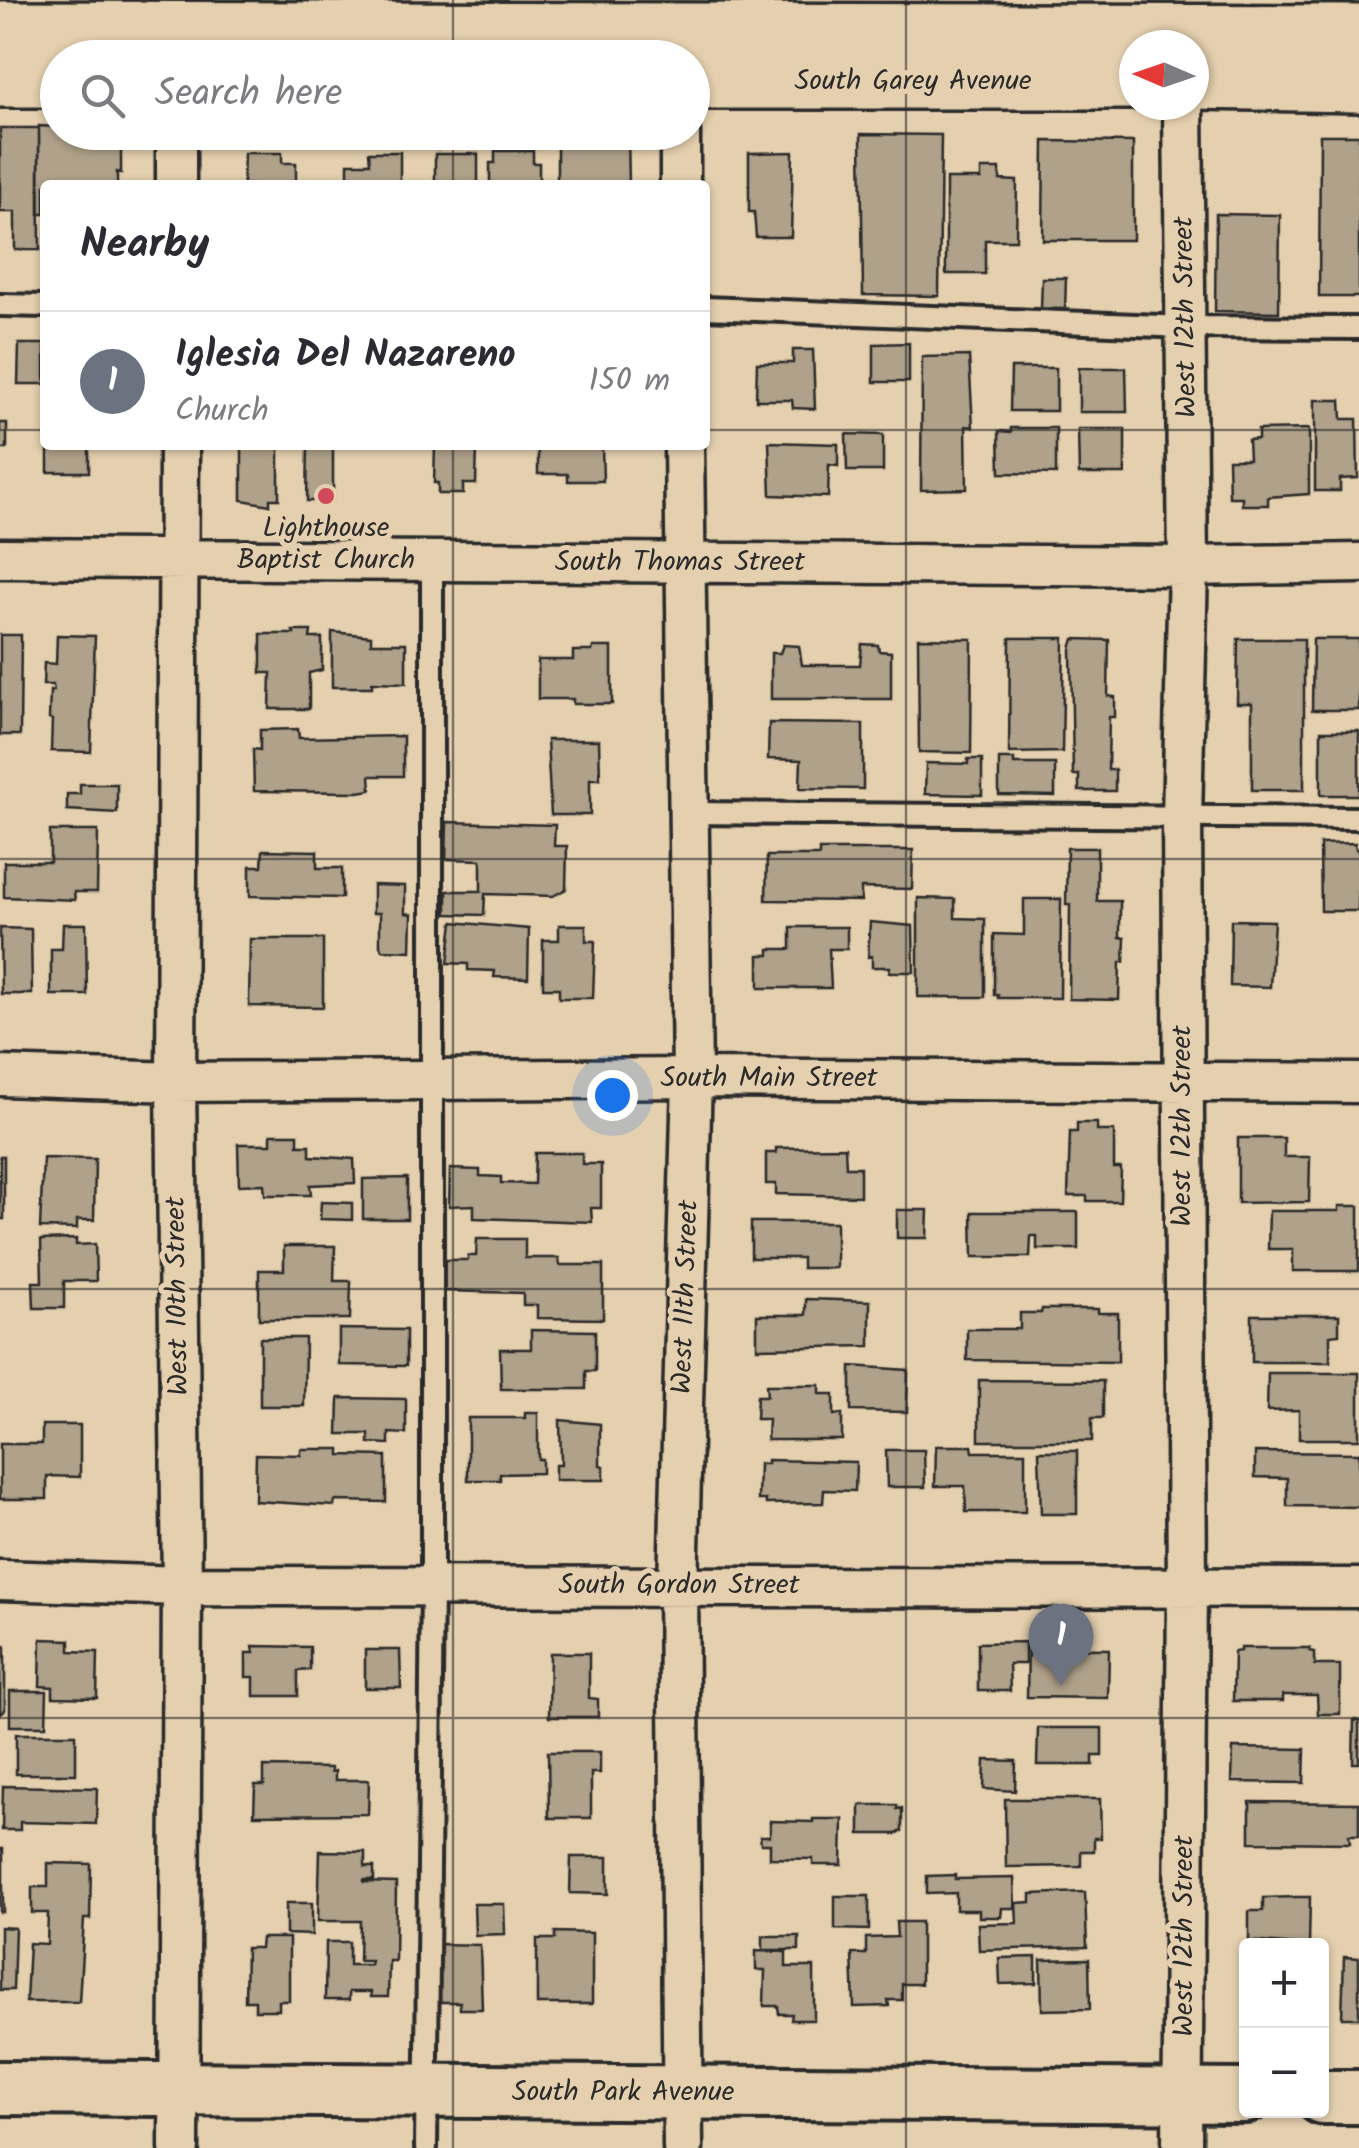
<!DOCTYPE html>
<html lang="en">
<head>
<meta charset="utf-8">
<style>
  body { margin:0; font-family:Kalam,sans-serif; background:#f7f7f7; color:#2b2b33 }
  .controls { position:absolute; right:30px; bottom:30px; display:grid; overflow:hidden; border-radius:10px; box-shadow:0 2px 8px #0004 }
  .controls button { width:90px; height:90px; display:grid; place-items:center; padding:0; border:0; border-bottom:2px solid #e1e1e2; background:#fff; color:#2b2b33; font:50px sans-serif }
  .compass { position:absolute; left:1119px; top:30px; width:90px; height:90px; border-radius:50%; background:#fff; box-shadow:0 2px 8px #0004; rotate:272deg }
  .you { position:absolute; left:612px; top:1095px; width:35px; height:35px; margin:-25px; border:8px solid #fff; border-radius:50%; background:#1a73e8; box-shadow:0 0 0 15px #1a73e833 }
  .badge { display:grid; place-items:center; width:65px; height:65px; border-radius:50%; background:#db2777; color:#fff; font-size:32px; font-weight:700 }
  .pin { position:absolute; translate:-50% -82px; filter:drop-shadow(0 2px 5px #0008) }
  .pin::after { content:''; position:absolute; top:52px; width:35px; height:30px; background:inherit; clip-path:polygon(0 0,100% 0,50% 100%) }
  .list { margin:0; padding:0; list-style:none }
  h2 { display:flex; justify-content:space-between; align-items:center; height:130px; margin:0; padding:0 40px; font-size:42px }
  h2 small { font-size:32px; font-weight:400; color:#7c7c81 }
  .list li { display:grid; grid-template-columns:65px 1fr auto; gap:30px; align-items:center; box-sizing:border-box; height:140px; padding:0 40px; border-top:2px solid #e1e1e2 }
  .list b { display:block; font-size:38px; white-space:nowrap }
  .list p { margin:0; font-size:32px; white-space:nowrap; color:#7c7c81 }
  .list em { font-size:32px; font-style:normal; color:#7c7c81 }
  .icon { flex:none; width:55px; height:55px; fill:none; stroke:currentColor; stroke-width:2; stroke-linecap:round; stroke-linejoin:round }
  .map { position:relative; flex:none; width:1359px; height:2148px; overflow:hidden }
  .search { position:absolute; background:#fff; box-shadow:0 2px 8px #0004; left:40px; top:40px; width:670px; height:110px; display:flex; align-items:center; gap:25px; box-sizing:border-box; padding:0 35px; border-radius:55px; color:#7c7c81; font-size:38px }
  .panel { position:absolute; background:#fff; box-shadow:0 2px 8px #0004; left:40px; top:180px; width:670px; height:270px; border-radius:10px }
  .map>svg:first-child { display:block }
  .building { fill:#b0a18a; stroke:#2b2b2b; stroke-width:2.5 }
  .lines { fill:none; stroke-linecap:round; stroke-linejoin:round }
  .lane-casing { stroke:#2b2b2b; stroke-width:28 }
  .street-casing { stroke:#2b2b2b; stroke-width:45 }
  .secondary-casing { stroke:#2b2b2b; stroke-width:60 }
  .primary-casing { stroke:#2b2b2b; stroke-width:62 }
  .lane { stroke:#e4cfae; stroke-width:20 }
  .street { stroke:#e4cfae; stroke-width:38 }
  .secondary { stroke:#e4cfae; stroke-width:52 }
  .primary { stroke:#e4cfae; stroke-width:55 }
  .grid { fill:none; stroke:#2b2b2b; stroke-width:2.5; stroke-opacity:0.55 }
  .poi-dot { fill:#d1495b; stroke:#e4cfae; stroke-width:4 }
  .labels { text-anchor:middle; dominant-baseline:central; stroke-width:10; stroke-linejoin:round; paint-order:stroke }
  .street-label { font-size:28px; fill:#2b2b2b; stroke:#e4cfae }
  .poi-label { font-size:28px; fill:#2b2b2b; stroke:#e4cfae }
</style>
</head>
<body>
<div class="map">
<svg width="1359" height="2148" viewBox="0 0 1359 2148">
  <rect width="100%" height="100%" fill="#e4cfae"/>
  <filter id="ink" filterUnits="userSpaceOnUse"><feTurbulence type="fractalNoise" baseFrequency=".01" numOctaves="2"/><feDisplacementMap in="SourceGraphic" scale="20" xChannelSelector="R" yChannelSelector="G"/><feConvolveMatrix kernelMatrix="1 2 1 2 8 2 1 2 1" color-interpolation-filters="sRGB"/></filter>
  <g filter="url(#ink)">
    <path class="building" d="M39,126L58,127V132H112L121,141V173L117,172V185H45V214H39Z
      M0,128H39L40,250H15V212H0Z
      M628,133L629,185H557V134Z
      M861,134L941,135L939,296L863,295Z
      M1320,135H1359V297H1319Z
      M1044,141L1133,142V240H1043Z
      M495,151H533V163H539V185H490V163H495Z
      M369,152H400V185H348V163H370Z
      M793,152L791,237H756L754,212H749V153Z
      M244,153H282V163H296V185H243Z
      M435,154H478V185H435Z
      M981,169H1000V180L1017,181L1016,240H985V274H946V179H981Z
      M1216,214L1280,215L1279,312L1215,311Z
      M1042,278H1066L1065,309H1041Z
      M909,343V382H874V344Z
      M19,344H45V384H18Z
      M793,350H813L815,409L793,408L792,400H756L757,363H793Z
      M969,356L973,427L966,426L967,489L921,490L922,357Z
      M1011,368H1056V411H1010Z
      M1079,368H1126L1127,412H1079Z
      M1315,400H1341L1342,419H1357L1358,478L1340,479V491H1315Z
      M0,423H7V449H0Z
      M1011,428H1056V474L1000,473L999,431L1011,432Z
      M1078,429H1125V474H1079Z
      M1309,429V494L1268,497V505H1242V497H1229L1228,459H1249L1248,440L1258,439V430Z
      M846,434L883,435V471H847Z
      M769,442L838,444V466L829,465L828,497L771,495Z
      M48,445H89V472H48Z
      M242,445H279V499H270V505L242,500Z
      M308,445H333V501H307Z
      M435,445H477L476,484H463V494H438V483H434Z
      M538,445H602L603,481H568V474H538Z
      M293,631H311L310,638H322V670L309,673V709H270L271,673H261V634H294Z
      M332,632L371,636V643H406V683L372,682V687H332Z
      M0,635H21L20,735H0Z
      M57,635L95,636L91,752L51,751L52,720L49,719L50,691H54L53,685H43L44,663L56,664Z
      M918,638L972,639L971,753L919,752Z
      M1010,638H1064L1062,752L1009,753Z
      M1074,639L1109,640L1108,696L1115,697V717H1109L1108,770H1115V791H1079V775H1073L1071,649Z
      M1238,639H1304V790H1252V703H1237Z
      M1313,639H1359V710H1312Z
      M862,644L878,645L879,651L891,652V699H771V653H780L783,645L799,646L802,665H860Z
      M593,647H612V704H573V699H538V660H573V651H592Z
      M769,723L863,724V789L800,788L801,760L768,759Z
      M298,729L299,738L403,736V776H370L371,790L358,792L254,791L253,749L260,750V730Z
      M1321,731H1359V795H1321Z
      M547,740H599L600,779H590V815H551Z
      M968,759H982V795L925,794L926,763L968,764Z
      M999,759H1014V764H1055V796L999,795Z
      M80,784H117V813L67,810V794H80Z
      M447,822L555,825L554,846H567L566,889L553,896L485,894L484,915L447,914V891H481V860L446,859Z
      M50,831H98L97,892H74L75,900L4,897V862H50Z
      M1355,843L1356,849H1359L1358,911H1321L1320,844Z
      M1067,848H1097V901H1120V937L1125,938L1124,962H1120L1119,1000L1069,999L1070,905H1066Z
      M263,850L317,851V868H342V898L250,896V866H262Z
      M819,850H913L912,889L861,888V901L766,900L767,856H819Z
      M373,885L405,886V913L412,914L411,951L383,950L380,946V913H373Z
      M918,898L955,899V918L985,919V997H918Z
      M1024,899H1061L1060,998H998V995H994V934L1024,935Z
      M1231,920L1274,921L1270,987L1230,986Z
      M453,922L529,929L528,978L494,977L495,971L468,970V964L448,963Z
      M870,922L913,926L914,972H889L890,967H872V956L868,957Z
      M63,924H86L87,995H51V949H62Z
      M559,925H586V941H595L593,998H559V988H543V940H559Z
      M791,927H847V949H829L831,988H759V955H769V949H791Z
      M0,928L31,929L32,994H1Z
      M250,939H323V1007L249,1006Z
      M1077,1123H1097V1131H1114V1168H1121L1120,1201H1087V1196H1068L1070,1132H1077Z
      M271,1134H298V1145H310V1156L354,1159L355,1183L310,1185L311,1195H265L264,1184L239,1185L238,1144H271Z
      M1238,1138H1284V1157H1310L1309,1202L1238,1203Z
      M845,1147L846,1167H860V1196L776,1194V1184H766V1153H776V1148Z
      M535,1153H582V1164H601V1208H591L592,1222L474,1218V1205L449,1206L450,1169L480,1170V1176L501,1177V1183L534,1184Z
      M0,1156H4V1219H0Z
      M43,1158L95,1159L94,1220H77V1229L40,1228Z
      M407,1178V1219H363V1179Z
      M321,1202L352,1203V1220L320,1219Z
      M1339,1206H1359V1271H1293V1249H1268L1269,1211H1339Z
      M897,1210H928L927,1238H897Z
      M972,1212H1078V1249H1037V1236H1031L1030,1257H973Z
      M751,1222H836V1268H802V1258H751Z
      M76,1239V1245L95,1244L96,1281H64V1308H34L33,1282H42L41,1240Z
      M477,1239H525V1258H559L560,1265H603V1319L537,1318V1305H523V1293L443,1291V1260H468V1256H476Z
      M284,1246H335L334,1281H351L350,1319H259V1270H284Z
      M806,1299L870,1301V1346L757,1348V1315H806Z
      M1042,1309H1098V1313H1118V1362L967,1360V1329H1020V1313H1041Z
      M1252,1315H1339V1334L1330,1335V1362H1252Z
      M339,1329L406,1330V1366L339,1365Z
      M531,1330L595,1331V1371H586V1389H501L500,1349H531Z
      M260,1338H305L304,1406H260Z
      M851,1366L908,1370L907,1412L851,1411Z
      M1268,1373H1359V1439H1299V1410L1267,1411Z
      M979,1380L1103,1381V1418H1092V1441H979Z
      M766,1385H820V1394H834V1415L842,1414V1440H767L768,1419H756L757,1396H767Z
      M339,1398L406,1399V1434L389,1433V1444L369,1443V1434H338Z
      M525,1413H538V1459H542V1473L500,1474V1480H468V1418H525Z
      M560,1420L600,1424V1465L604,1466V1480H555V1465H561Z
      M42,1425H80V1477L47,1476V1499H0V1444H42Z
      M936,1446H972L973,1452H1025V1512H966L965,1486H935Z
      M301,1449H340V1455L386,1456V1502L335,1501L334,1506L255,1501L256,1454L301,1455Z
      M886,1450H924L925,1487H887Z
      M1039,1451H1077V1514H1041Z
      M1255,1452L1359,1453V1507L1287,1506V1478L1255,1477Z
      M767,1460L856,1462L855,1491L824,1490L823,1503L766,1504V1500H758L759,1464H767Z
      M41,1639L70,1640V1651L98,1652L97,1698L53,1697V1687L40,1686Z
      M1025,1642V1664H1009L1010,1691H978V1643Z
      M0,1646H5V1710L0,1714Z
      M253,1646L310,1647V1670L298,1671V1696H254V1677H246V1653H254Z
      M1028,1648L1109,1649L1108,1698L1027,1697Z
      M1241,1648H1310V1651L1315,1652V1665H1340V1714H1318L1317,1695H1283V1701H1233L1234,1652L1241,1651Z
      M365,1650H400L401,1688H365Z
      M550,1653H589V1698L598,1699V1717H549Z
      M10,1691H47L46,1726H10Z
      M1354,1720L1359,1721V1763H1353Z
      M1038,1728H1102V1756H1093V1765H1037Z
      M16,1734H76V1774H16Z
      M1233,1748L1305,1749L1304,1783L1232,1782Z
      M548,1752H600V1773H591V1818H549Z
      M985,1760L1016,1761L1015,1791L984,1789Z
      M264,1767L331,1768V1772L335,1771V1780H369L368,1814L254,1815L255,1785H264Z
      M3,1786L97,1788L96,1824L20,1822V1830H2Z
      M1005,1799H1100L1101,1838H1094V1851H1081V1866L1006,1867Z
      M1250,1802L1359,1803V1835H1349L1350,1843L1250,1842Z
      M860,1805H897V1809L902,1808V1831L896,1834H860Z
      M813,1819H843L842,1865H813V1859L770,1858V1844H761L760,1836H770V1821L813,1822Z
      M0,1849H3V1912H0Z
      M320,1851L365,1852V1867H374V1880H364V1882L396,1883L395,1961H389L388,1997H371V1992H349V2000H325L326,1942H349V1965H370L371,1961H359L360,1921H318Z
      M571,1857H608V1894L570,1893Z
      M48,1863L91,1864L90,1919H84L79,2002H26L29,1943L47,1944L48,1913H32V1887H48Z
      M955,1875V1879L1014,1878L1015,1908H1002L1001,1917H979V1910H956V1893L927,1894V1876Z
      M1085,1892L1087,1947L979,1950L978,1924L1017,1923L1016,1903L1031,1902V1894Z
      M835,1896H869V1930L835,1929Z
      M1296,1897H1310L1309,1946L1249,1941V1911H1263V1898Z
      M286,1903H312V1935L286,1934Z
      M474,1904H504L505,1934L475,1935Z
      M896,1922H921V1984H902V2000H888L889,2006L854,2007L852,1954H866V1938L897,1937Z
      M0,1927L15,1928L13,1990H0Z
      M555,1932L592,1933V2004H537V1939H555Z
      M763,1936H799V1950H763Z
      M261,1938H289V2001H279V2010H255V2001H245L246,1948H260Z
      M440,1944L480,1945L482,2009H460V2002H439Z
      M756,1951L786,1952V1967H814V2020H791L792,2014H779L778,2006H764L765,1970H756Z
      M1036,1957V1983L1000,1984L999,1958Z
      M1344,1957L1359,1958V2018H1342Z
      M1089,1959L1090,2009L1042,2010L1041,1960Z"/>
    <g class="lines">
      <defs>
        <path id="lane" d="M0,305L45,306
          M705,308L1186,327L1359,328
          M689,813L1359,818
          M426,2148L432,1585V561"/>
        <path id="street" d="M176,132V185
          M680,132V185
          M179,445L176,1082L182,1586L179,2148
          M0,558L1188,566L1359,563
          M0,1076L176,1082L692,1078L1359,1083
          M0,1580L182,1586L1359,1588
          M683,2148L678,1585L692,1078L684,445
          M1182,2148L1187,1589L1182,818L1188,566L1183,105"/>
        <path id="secondary" d="M0,2088L1246,2096
          M1322,2097H1359"/>
        <path id="primary" d="M0,29L1359,33
          M0,79H58
          M692,81H1134
          M1194,81L1359,84"/>
      </defs>
      <use href="#lane" class="lane-casing"/>
      <use href="#street" class="street-casing"/>
      <use href="#secondary" class="secondary-casing"/>
      <use href="#primary" class="primary-casing"/>
      <use href="#lane" class="lane"/>
      <use href="#street" class="street"/>
      <use href="#secondary" class="secondary"/>
      <use href="#primary" class="primary"/>
    </g>
  </g>
  <path class="grid" d="M453,0V58M906,0V2148M453,132V185M0,430H45M705,430H1359M453,445V2148M0,859H1359M0,1289H1359M0,1718H1359"/>
  <circle class="poi-dot" cx="326" cy="496" r="10"/>
  <g class="labels">
    <g class="street-label">
      <text x="913" y="81">South Garey Avenue</text>
      <text transform="translate(1186 317) rotate(-91)">West 12th Street</text>
      <text x="680" y="562">South Thomas Street</text>
      <text x="769" y="1078">South Main Street</text>
      <text transform="translate(1182 1126) rotate(-90)">West 12th Street</text>
      <text transform="translate(178 1296) rotate(-91)">West 10th Street</text>
      <text transform="translate(686 1297) rotate(-88)">West 11th Street</text>
      <text x="679" y="1585">South Gordon Street</text>
      <text transform="translate(1184 1936) rotate(-90)">West 12th Street</text>
      <text x="623" y="2092">South Park Avenue</text>
    </g>
    <g class="poi-label">
      <text x="326" y="528">Lighthouse<tspan x="326" dy="32">Baptist Church</tspan></text>
    </g>
  </g>
</svg>
<div class="controls">
<button>+</button>
<button>−</button>
</div>
<svg class="compass" viewBox="-18 -18 36 36"><path d="M0-13l5 13h-10z" fill="#e53935"/><path d="M0 13l5-13h-10z" fill="#7c7c81"/></svg>
<div class="you"></div>
<div class="pin badge" style="left:1061px;top:1686px;background:#6b7280">1</div>
<div class="search"><svg class="icon" aria-label="search" viewBox="0 0 24 24"><circle cx="10" cy="10" r="6"/><path d="M15 15l6 6"/></svg>Search here</div>
<section class="panel">
<h2>Nearby<small></small></h2>
<ul class="list">
<li><span class="badge" style="background:#6b7280">1</span><div><b>Iglesia Del Nazareno</b><p>Church</p></div><em>150 m</em></li>
</ul>
</section>
</div>
</body>
</html>
